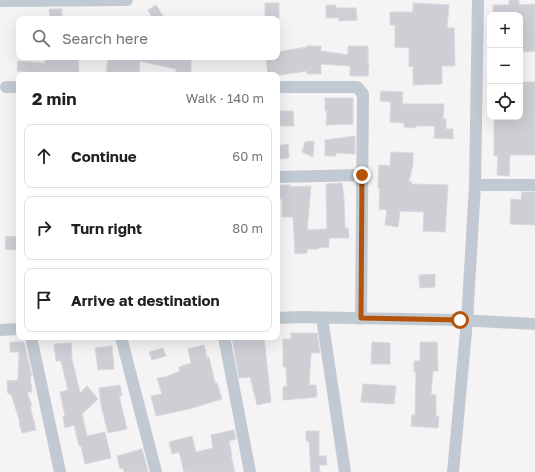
<!DOCTYPE html>
<html lang="en">
<head>
<meta charset="utf-8">
<style>
  body { margin:0; font-family:"Golos Text",sans-serif; background:#f2f2f2; color:#202124 }
  .controls { position:absolute; right:12px; top:12px; display:grid; overflow:hidden; border-radius:8px; box-shadow:0 4px 16px #0002 }
  .controls button { width:36px; height:36px; display:grid; place-items:center; padding:0; border:0; border-bottom:1px solid #e0e0e0; background:#fff; color:#202124; font:20px sans-serif }
  .stop { position:absolute; width:12px; height:12px; margin:-9px; border:3px solid #b45309; border-radius:50%; background:#fff }
  .stop.end { background:#b45309; border-color:#fff; box-shadow:0 1px 4px #0008 }
  .list { margin:0; padding:0; list-style:none }
  h2 { display:flex; justify-content:space-between; align-items:center; height:52px; margin:0; padding:0 16px; font-size:17px }
  h2 small { font-size:13px; font-weight:400; color:#757577 }
  .list li { display:grid; grid-template-columns:26px 1fr auto; gap:12px; align-items:center; box-sizing:border-box; height:64px; margin:0 8px 8px; padding:0 8px; border:1px solid #e0e0e0; border-radius:8px }
  .list b { display:block; font-size:15px; white-space:nowrap }
  .list em { font-size:13px; font-style:normal; color:#757577 }
  .icon { flex:none; width:22px; height:22px; fill:none; stroke:currentColor; stroke-width:2; stroke-linecap:round; stroke-linejoin:round }
  .map { position:relative; flex:none; width:535px; height:472px; overflow:hidden }
  .search { position:absolute; background:#fff; box-shadow:0 4px 16px #0002; left:16px; top:16px; width:264px; height:44px; display:flex; align-items:center; gap:10px; box-sizing:border-box; padding:0 14px; border-radius:8px; color:#757577; font-size:15px }
  .panel { position:absolute; background:#fff; box-shadow:0 4px 16px #0002; left:16px; top:72px; width:264px; height:268px; border-radius:8px }
  .map>svg:first-child { display:block }
  .building { fill:#cdcfd5; stroke:#d7d9de }
  .lines { fill:none; stroke-linecap:round; stroke-linejoin:round }
  .minor { stroke:#c1cad2; stroke-width:12 }
  .route { stroke:#b45309; stroke-width:5 }
</style>
</head>
<body>
<div class="map">
<svg width="535" height="472" viewBox="0 0 535 472">
  <rect width="100%" height="100%" fill="#f5f3f3"/>
  <path class="building" d="M509,0H519V5L535,4V51L523,52L522,15H493V5H509Z
    M265,3H279V19H265Z
    M413,3L449,5L447,28H454L455,66H442V84L413,85V66L409,67V48L395,47V25H390V12H413Z
    M156,5L163,16L158,19H153L148,10Z
    M326,5H336V8H356L357,20L339,21V18H326Z
    M49,9H62V18H50Z
    M307,46H321V51L348,55V46H368V64H369L368,76H350V66L321,64V74H307V71L281,75H268L266,57H277V52L307,47Z
    M45,57H78L79,75H45V74L17,71L18,61L45,63Z
    M108,57L117,58V57H140L139,75H106Z
    M140,57H191V75H176V69L140,61Z
    M520,82H535V155H510L509,176L497,175L498,156H494V117H520Z
    M381,91L403,92L402,104H444L443,119H446V129H453V139L434,138L435,126H416V128L404,127V123L390,122L391,102L380,101Z
    M325,98H353V124L326,125L327,111H325Z
    M280,111H293L294,126H280Z
    M355,136V154L336,153V156H325V140Z
    M314,141L313,157L302,152L305,142Z
    M288,144L289,158L277,159V146Z
    M391,152L413,153V164L409,181L412,182L411,184L448,185L445,232L423,231L424,212L400,211L398,227L385,225L387,210L379,209L380,189L378,188L379,165L390,166Z
    M342,183L344,199L345,228H348L349,238H329V247L318,248V249H307V253L295,254L293,217H282V199H280V185H290V187L311,186L307,230L327,229L326,184Z
    M522,192H535V225L510,224L511,199L521,200Z
    M6,236L17,237L16,250L5,249Z
    M435,274V287L420,288L419,275Z
    M291,333H317L320,353H311L309,385H316L317,397L283,400V387L287,386L286,367H283V339H291Z
    M232,337H264L271,402L257,405L250,377L239,378Z
    M10,342H24L32,376H30L32,392H27L32,406H30L36,430L22,433L19,423L20,422L11,394H8L7,381L18,380L19,352H10Z
    M372,342L390,343V364H371Z
    M420,342H437L438,371H433L431,394L436,395V416H439L438,428L411,426L412,415H415L416,372H414V361H420Z
    M71,343L72,359L80,393L87,386L98,399L82,414L87,436L105,432L111,458L85,464L81,446H79L74,425L65,428L63,417L65,416L60,392L68,390L61,361H56L54,344Z
    M204,345L207,358L209,357L215,383H217L222,399L189,409L156,416L151,396L162,394L157,378L165,377L180,371L179,367L191,363L188,349Z
    M112,346L114,369L98,370L95,348Z
    M163,348L166,356L152,360L149,352Z
    M363,384L396,386L394,404L361,402Z
    M120,385L122,396H119L127,429L108,433L101,405L99,388Z
    M234,430L236,439L229,441L232,456H231L235,472H184L179,452L172,454L169,442L192,436L196,452L213,448L211,435Z
    M306,431H319V456H326L327,465H319L320,472H311L309,441H306Z
    M142,449L148,472H124L123,468L120,469L117,456Z"/>
  <g class="lines">
    <path class="minor" d="M0,1L127,0
      M6,87H19
      M277,87H357L363,94L361,319
      M277,177L362,175
      M475,185H535
      M277,318L299,317L460,320L535,324
      M322,318L345,472
      M0,330L19,329
      M31,337L60,472
      M121,337L156,472
      M224,337L250,472
      M453,472L467,321L475,185L478,0"/>
  </g>
  <g class="lines">
    <path class="route" d="M362,175L361,318L460,320"/>
  </g>
</svg>
<div class="controls">
<button>+</button>
<button>−</button>
<button><svg class="icon" aria-label="locate" viewBox="0 0 24 24"><circle cx="12" cy="12" r="6"/><path d="M12 2v4M12 18v4M2 12h4M18 12h4"/></svg></button>
</div>
<div class="stop" style="left:460px;top:320px"></div>
<div class="stop end" style="left:362px;top:175px"></div>
<div class="search"><svg class="icon" aria-label="search" viewBox="0 0 24 24"><circle cx="10" cy="10" r="6"/><path d="M15 15l6 6"/></svg>Search here</div>
<section class="panel">
<h2>2 min<small>Walk · 140 m</small></h2>
<ul class="list">
<li><svg class="icon" aria-label="ahead" viewBox="0 0 24 24"><path d="M12 20V5M6 11l6-6 6 6"/></svg><div><b>Continue</b></div><em>60 m</em></li>
<li><svg class="icon" aria-label="right" viewBox="0 0 24 24"><path d="M7 20v-9h11M14 6l5 5-5 5"/></svg><div><b>Turn right</b></div><em>80 m</em></li>
<li><svg class="icon" aria-label="arrive" viewBox="0 0 24 24"><path d="M6 21V4h12l-3 4 3 4H6"/></svg><div><b>Arrive at destination</b></div></li>
</ul>
</section>
</div>
</body>
</html>
